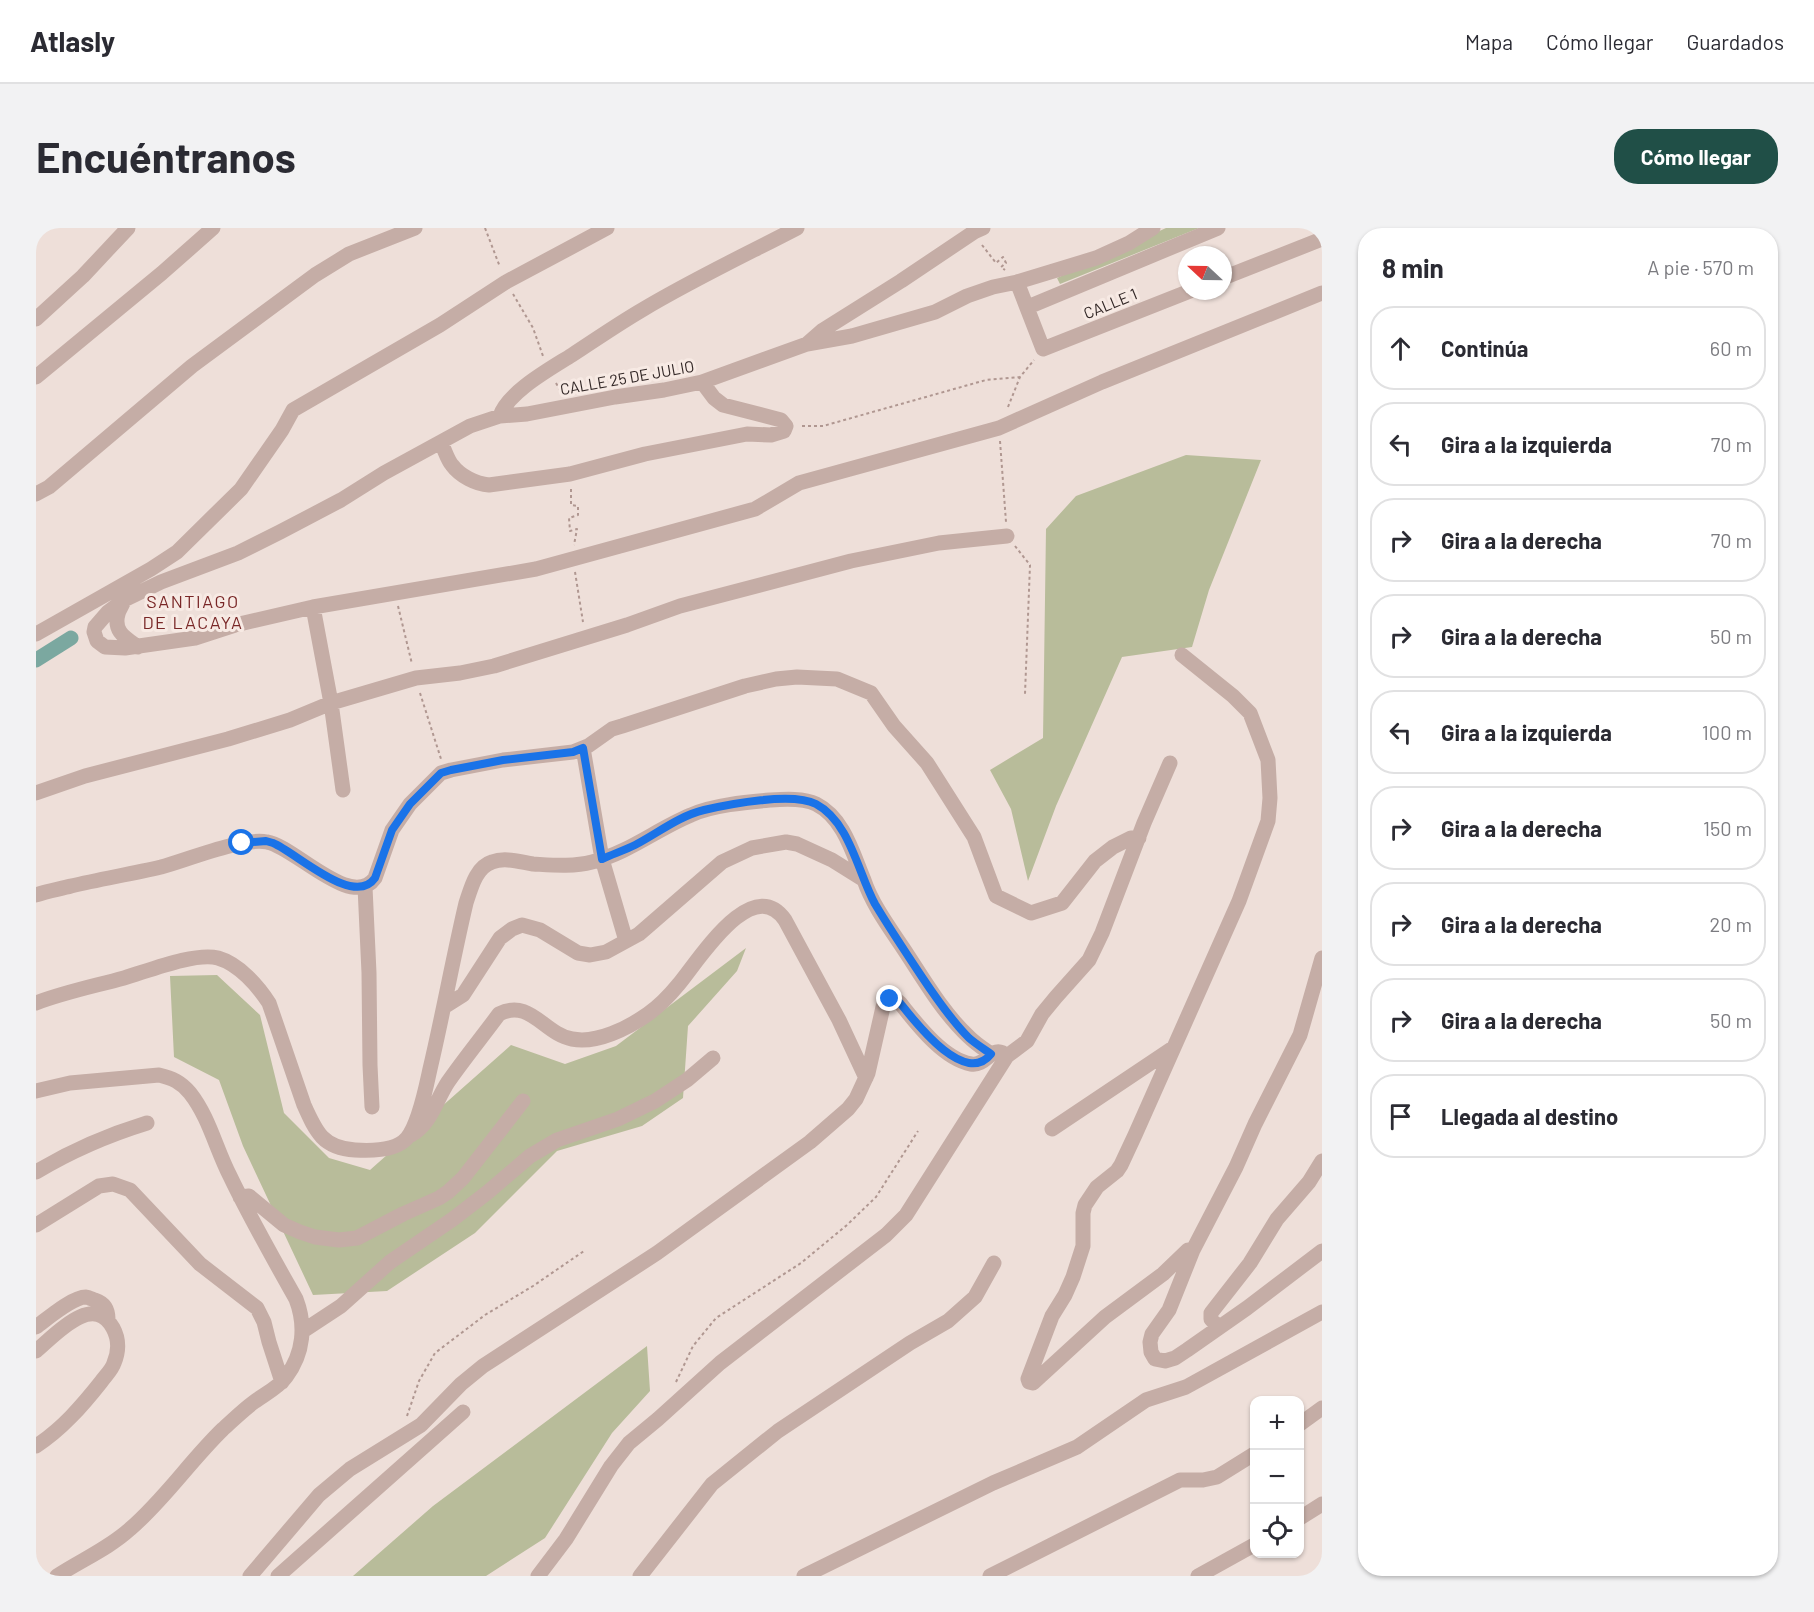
<!DOCTYPE html>
<html lang="es">
<head>
<meta charset="utf-8">
<style>
  body { margin:0; font-family:Barlow,sans-serif; background:#f2f2f3; color:#2b2b33 }
  .controls { position:absolute; right:18px; bottom:18px; display:grid; overflow:hidden; border-radius:12px; box-shadow:0 2px 4px #0004 }
  .controls button { width:54px; height:54px; display:grid; place-items:center; padding:0; border:0; border-bottom:2px solid #e1e1e2; background:#fff; color:#2b2b33; font:30px sans-serif }
  .compass { position:absolute; left:1142px; top:18px; width:54px; height:54px; border-radius:50%; background:#fff; box-shadow:0 2px 4px #0004; rotate:292deg }
  .stop { position:absolute; width:18px; height:18px; margin:-14px; border:4px solid #1a73e8; border-radius:50%; background:#fff }
  .stop.end { background:#1a73e8; border-color:#fff; box-shadow:0 2px 6px #0008 }
  .list { margin:0; padding:0; list-style:none }
  h2 { display:flex; justify-content:space-between; align-items:center; height:78px; margin:0; padding:0 24px; font-size:26px }
  h2 small { font-size:20px; font-weight:400; color:#7c7c81 }
  .list li { display:grid; grid-template-columns:39px 1fr auto; gap:18px; align-items:center; box-sizing:border-box; height:84px; margin:0 12px 12px; padding:0 12px; border:2px solid #e1e1e2; border-radius:24px }
  .list b { display:block; font-size:22px; white-space:nowrap }
  .list em { font-size:20px; font-style:normal; color:#7c7c81 }
  .icon { flex:none; width:33px; height:33px; fill:none; stroke:currentColor; stroke-width:2; stroke-linecap:round; stroke-linejoin:round }
  .map { position:relative; flex:none; width:1286px; height:1348px; overflow:hidden; border-radius:24px }
  header { display:flex; align-items:center; gap:36px; box-sizing:border-box; height:84px; padding:0 30px; background:#fff; border-bottom:2px solid #e1e1e2 }
  header strong { font-size:28px }
  nav { display:flex; gap:33px; margin-inline-start:auto; font-size:21px }
  .intro { display:flex; align-items:center; justify-content:space-between; box-sizing:border-box; height:144px; padding:0 36px }
  h1 { margin:0; font-size:42px }
  .button { padding:15px 27px; border-radius:24px; background:#204f47; color:#fff; font-size:21px; font-weight:700 }
  main { display:flex; gap:36px; padding:0 36px }
  aside { flex:1; background:#fff; border-radius:24px; box-shadow:0 2px 4px #0004 }
  .map>svg:first-child { display:block }
  .green { fill:#b8bc9a }
  .lines { fill:none; stroke-linecap:round; stroke-linejoin:round }
  .canal { stroke:#7ba8a0; stroke-width:15 }
  .path { stroke:#b09791; stroke-width:2; stroke-dasharray:3 3; stroke-linecap:butt }
  .minor { stroke:#c5ada6; stroke-width:15 }
  .route { stroke:#1a73e8; stroke-width:8 }
  .labels { text-anchor:middle; dominant-baseline:central; stroke-width:6; stroke-linejoin:round; paint-order:stroke }
  .street-label { font-size:16px; fill:#322726; stroke:#f7eae4 }
  .neighbourhood-label { font-size:18px; letter-spacing:1.5px; fill:#792727; stroke:#f7eae4 }
</style>
</head>
<body>
<header>
<strong>Atlasly</strong>
<nav><a>Mapa</a><a>Cómo llegar</a><a>Guardados</a></nav>
</header>
<div class="intro"><h1>Encuéntranos</h1><a class="button">Cómo llegar</a></div>
<main>
<div class="map">
<svg width="1286" height="1348" viewBox="0 0 1286 1348">
  <rect width="100%" height="100%" fill="#eedfd9"/>
  <path class="green" d="M1130,0H1163L1024,56L1021,50Z
    M1150,227L1225,232L1173,362L1156,419L1086,429L1020,578L992,653L975,581L954,542L1007,510L1010,301L1040,268Z
    M710,720L701,743L652,798L647,870L606,898L521,923L439,1005L351,1063L277,1067L207,918L183,852L138,829L134,748L181,747L224,787L248,885L293,930L334,942L475,817L529,836L580,818Z
    M611,1118L614,1163L576,1205L509,1310L450,1348H317L397,1278Z"/>
  <g class="lines">
    <path class="canal" d="M0,432L35,410"/>
    <path class="path" d="M449,0L464,39
      M946,17L960,35L967,29L970,35L965,39L969,42
      M477,66L497,100L507,128
      M520,155L526,166
      M972,179L984,149L998,132
      M766,198H787L950,152L984,149
      M964,213L970,294
      M535,261V277L542,278V287L533,290L534,303L541,301L538,317
      M979,318L994,337L989,466
      M539,344L547,394
      M362,378L376,436
      M384,465L405,531
      M640,1154L657,1118L680,1090L765,1035L811,997L840,969L882,903
      M371,1188L383,1153L399,1125L449,1087L497,1058L548,1023"/>
    <path class="minor" d="M1117,0L1093,15L1060,30L981,54L957,59L931,68L899,84L816,108L771,116L666,154L628,162L579,169L491,186L464,188L434,198L348,245L305,272L244,304L202,325L125,354L88,372L72,384L59,399L58,404L61,413L69,419L89,420L159,410L199,397L277,379L500,341L719,281L763,255L963,200L1066,154L1286,65
      M1187,50L1286,11
      M981,54L1007,121L1154,63
      M992,79L1182,0
      M0,91L47,48L92,0
      M771,116L787,102L865,53L938,4L947,0
      M0,149L126,45L177,0
      M464,188C472,164 514,141 536,127C559,112 582,96 606,82C656,52 709,27 761,0
      M405,215C409,222 411,231 416,237C424,248 440,256 453,257L534,246L609,226L711,206L735,207L748,203L750,198L745,192L687,177L678,170L666,154
      M0,266L13,259L156,138L279,47L313,26L379,0
      M88,372C87,377 83,381 82,386C77,404 90,410 102,419
      M277,379L295,475L307,562
      M0,406L115,341L141,324L205,261L246,202L257,182L404,97L470,54L571,0
      M1146,427L1197,468L1214,485L1232,532L1234,570L1232,593L1203,673L1099,907L1085,937L1081,943L1061,959L1049,977L1047,985V1018L1037,1049L1029,1067L1016,1088L992,1151L993,1154L997,1155L1069,1089L1127,1046L1152,1022H1157
      M547,520L566,631L590,713
      M0,565L49,548L192,511L254,492L295,475L380,450L424,445L458,438L591,397L644,378L815,333L903,315L971,308
      M329,659L333,745L334,837L336,879
      M0,667C11,663 24,661 35,658C65,651 95,646 125,639C151,632 207,609 231,614C258,618 316,683 339,650L356,602L374,576L405,545L415,542L467,532L537,524L552,518L576,501L586,498L709,458L740,451L761,449L801,451L835,465L858,498L891,535L938,609L960,668L995,685L1026,675L1059,633L1077,619L1095,610H1103
      M1286,730L1264,807L1219,896L1200,939L1157,1022L1133,1082L1116,1106L1114,1114L1115,1124L1119,1131L1129,1133L1139,1130L1151,1122L1211,1080L1286,1023
      M0,775C29,764 59,758 88,750C112,743 159,724 182,730C203,736 222,758 233,775L268,877C280,904 287,920 319,922C335,923 360,923 371,910C383,896 390,859 394,841C407,786 417,730 430,675C435,660 440,639 456,634C469,629 484,634 497,636C516,637 537,639 556,634C592,625 621,601 655,587C676,577 712,574 735,572C749,571 768,570 780,576C808,590 817,626 828,652
      M408,779L427,767L464,710L476,701L486,697L504,702L542,725L554,727L570,724L603,706L686,634L716,620L750,614L761,616L796,632L828,652C836,676 853,699 867,720C887,750 906,784 933,809C940,816 948,821 955,826
      M0,863L34,855L123,847C136,850 145,854 154,865C173,889 180,921 194,948C214,990 237,1030 260,1071C270,1097 268,1125 250,1149C243,1159 229,1166 218,1174C207,1182 197,1192 187,1201C154,1233 128,1272 94,1301C72,1321 45,1332 21,1348
      M1016,901L1137,820
      M375,907C395,896 400,872 412,854C428,831 446,809 463,786C494,770 508,806 536,811C561,816 592,800 612,786C623,778 633,768 642,757C661,735 716,644 749,692L803,792L830,850
      M0,944C35,923 72,907 111,895
      M204,969L213,968L248,997L264,1004L279,1009L303,1012L321,1010L367,986L403,970L412,964L427,950L487,873
      M0,997L63,958L77,956L94,962L164,1036L221,1080L228,1094L233,1114L246,1154
      M0,1099C11,1091 36,1069 50,1069C51,1069 58,1072 59,1072C68,1075 72,1081 72,1091
      M1182,1099L1175,1091V1085L1214,1035L1241,991L1273,954L1286,933
      M267,1103L305,1078L354,1034L417,991L452,964L494,928L521,912L582,891L619,873L651,852L677,830
      M0,1123C20,1106 57,1064 77,1100C83,1111 83,1123 78,1135C76,1142 69,1148 65,1154C46,1178 26,1201 0,1218
      M1264,1196L1286,1180
      M1264,1290L1286,1276
      M214,1348L283,1267L314,1241L385,1197L425,1156L447,1138L621,1025L774,914L812,881L820,871L832,845L847,779L851,772L858,770L864,775C880,795 907,831 935,836C951,839 956,814 971,828
      M242,1348L427,1184
      M502,1348L530,1311L575,1238L593,1215L622,1191L684,1135L850,1007L870,987L971,828L991,813L1006,786L1020,769L1053,732L1066,705L1108,595L1134,535
      M604,1348L676,1256L742,1203L874,1115L912,1093L939,1069L958,1035
      M768,1348L957,1255L1041,1219L1110,1172L1150,1159L1286,1084
      M954,1348L1144,1252H1167L1181,1249L1218,1226
      M1162,1348L1218,1317"/>
  </g>
  <g class="lines">
    <path class="route" d="M206,615L230,613L237,615C261,625 318,680 339,650L356,602L374,576L405,545L415,542L467,532L537,524L547,520L566,631C577,626 589,622 599,617C622,605 643,588 668,582C694,576 756,564 780,576C814,594 822,645 839,676C854,701 870,725 886,749C900,770 915,792 933,810C940,816 948,821 955,826C929,859 880,795 864,775L858,770L854,771"/>
  </g>
  <g class="labels">
    <g class="street-label">
      <text transform="translate(1074 75) rotate(-22)">CALLE 1</text>
      <text transform="translate(591 149) rotate(-10)">CALLE 25 DE JULIO</text>
    </g>
    <g class="neighbourhood-label">
      <text x="157" y="373">SANTIAGO<tspan x="157" dy="21">DE LACAYA</tspan></text>
    </g>
  </g>
</svg>
<div class="controls">
<button>+</button>
<button>−</button>
<button><svg class="icon" aria-label="locate" viewBox="0 0 24 24"><circle cx="12" cy="12" r="6"/><path d="M12 2v4M12 18v4M2 12h4M18 12h4"/></svg></button>
</div>
<svg class="compass" viewBox="-18 -18 36 36"><path d="M0-13l5 13h-10z" fill="#e53935"/><path d="M0 13l5-13h-10z" fill="#7c7c81"/></svg>
<div class="stop" style="left:206px;top:615px"></div>
<div class="stop end" style="left:854px;top:771px"></div>
</div>
<aside>
<h2>8 min<small>A pie · 570 m</small></h2>
<ul class="list">
<li><svg class="icon" aria-label="ahead" viewBox="0 0 24 24"><path d="M12 20V5M6 11l6-6 6 6"/></svg><div><b>Continúa</b></div><em>60 m</em></li>
<li><svg class="icon" aria-label="left" viewBox="0 0 24 24"><path d="M17 20v-9H6M10 6l-5 5 5 5"/></svg><div><b>Gira a la izquierda</b></div><em>70 m</em></li>
<li><svg class="icon" aria-label="right" viewBox="0 0 24 24"><path d="M7 20v-9h11M14 6l5 5-5 5"/></svg><div><b>Gira a la derecha</b></div><em>70 m</em></li>
<li><svg class="icon" aria-label="right" viewBox="0 0 24 24"><path d="M7 20v-9h11M14 6l5 5-5 5"/></svg><div><b>Gira a la derecha</b></div><em>50 m</em></li>
<li><svg class="icon" aria-label="left" viewBox="0 0 24 24"><path d="M17 20v-9H6M10 6l-5 5 5 5"/></svg><div><b>Gira a la izquierda</b></div><em>100 m</em></li>
<li><svg class="icon" aria-label="right" viewBox="0 0 24 24"><path d="M7 20v-9h11M14 6l5 5-5 5"/></svg><div><b>Gira a la derecha</b></div><em>150 m</em></li>
<li><svg class="icon" aria-label="right" viewBox="0 0 24 24"><path d="M7 20v-9h11M14 6l5 5-5 5"/></svg><div><b>Gira a la derecha</b></div><em>20 m</em></li>
<li><svg class="icon" aria-label="right" viewBox="0 0 24 24"><path d="M7 20v-9h11M14 6l5 5-5 5"/></svg><div><b>Gira a la derecha</b></div><em>50 m</em></li>
<li><svg class="icon" aria-label="arrive" viewBox="0 0 24 24"><path d="M6 21V4h12l-3 4 3 4H6"/></svg><div><b>Llegada al destino</b></div></li>
</ul>
</aside>
</main>
</body>
</html>
